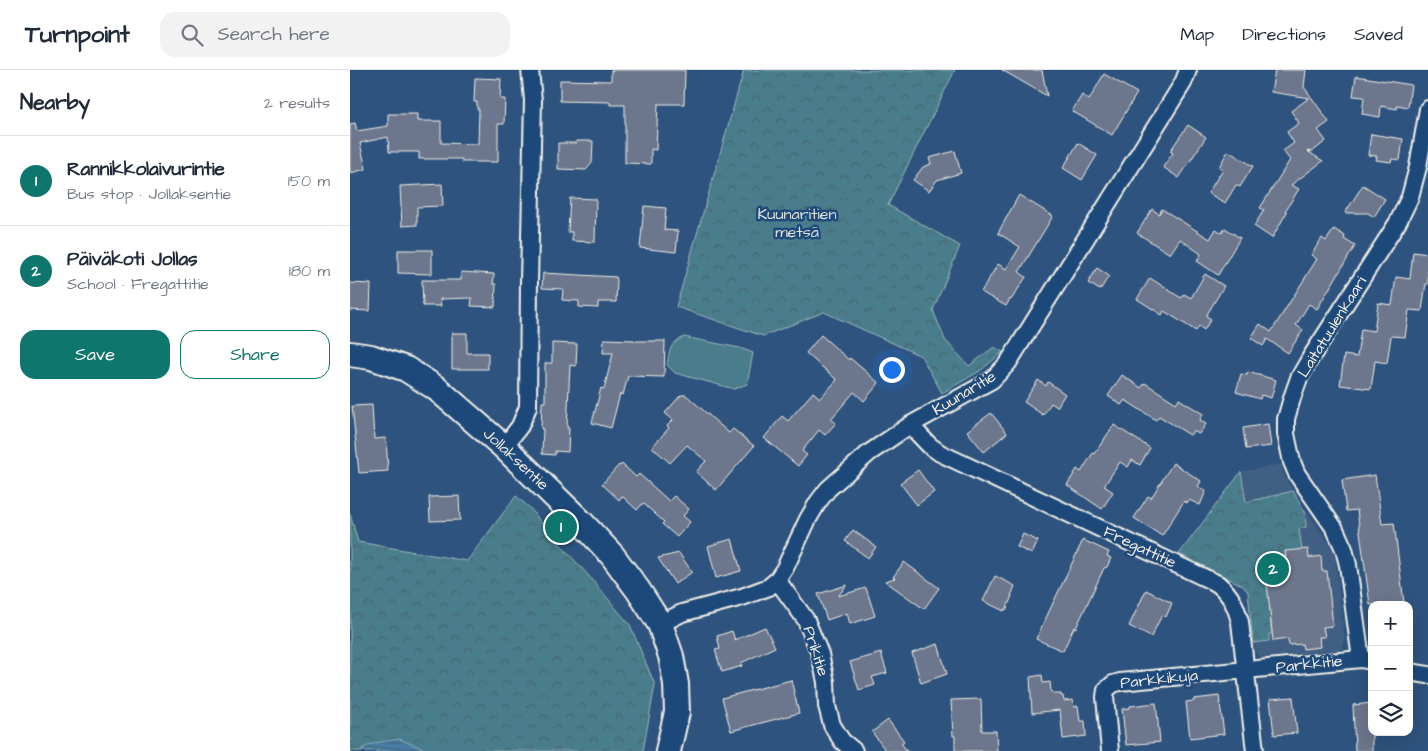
<!DOCTYPE html>
<html lang="en">
<head>
<meta charset="utf-8">
<style>
  body { margin:0; font-family:"Architects Daughter",sans-serif; background:#f2f2f3; color:#1f2937 }
  .controls { position:absolute; right:15px; bottom:15px; display:grid; overflow:hidden; border-radius:10px; box-shadow:0 5px 20px #0002 }
  .controls button { width:45px; height:45px; display:grid; place-items:center; padding:0; border:0; border-bottom:1px solid #e0e1e3; background:#fff; color:#1f2937; font:25px sans-serif }
  .you { position:absolute; left:541px; top:299px; width:18px; height:18px; margin:-12px; border:4px solid #fff; border-radius:50%; background:#1a73e8; box-shadow:0 0 0 8px #1a73e833 }
  .badge { display:grid; place-items:center; width:32px; height:32px; border-radius:50%; background:#0f766e; color:#fff; font-size:16px; font-weight:700 }
  .pin { position:absolute; translate:-50% -50%; border:2px solid #fff; box-shadow:0 1px 5px #0006 }
  .list { margin:0; padding:0; list-style:none }
  h2 { display:flex; justify-content:space-between; align-items:center; height:65px; margin:0; padding:0 20px; font-size:21px }
  h2 small { font-size:16px; font-weight:400; color:#747a83 }
  .list li { display:grid; grid-template-columns:32px 1fr auto; gap:15px; align-items:center; box-sizing:border-box; height:90px; padding:0 20px; border-top:1px solid #e0e1e3 }
  .list b { display:block; font-size:19px; white-space:nowrap }
  .list p { margin:0; font-size:16px; white-space:nowrap; color:#747a83 }
  .list em { font-size:16px; font-style:normal; color:#747a83 }
  .actions { display:flex; gap:10px; padding:15px 20px }
  .actions a { flex:1; padding:11px 0; border:1px solid #0f766e; border-radius:15px; text-align:center; font-size:18px; color:#0f766e }
  .actions .main { background:#0f766e; color:#fff }
  .icon { flex:none; width:28px; height:28px; fill:none; stroke:currentColor; stroke-width:2; stroke-linecap:round; stroke-linejoin:round }
  .map { position:relative; flex:none; width:1078px; height:681px; overflow:hidden }
  header { display:flex; align-items:center; gap:30px; box-sizing:border-box; height:70px; padding:0 25px; background:#fff; border-bottom:1px solid #e0e1e3 }
  header strong { font-size:24px }
  nav { display:flex; gap:28px; margin-inline-start:auto; font-size:18px }
  .search { width:350px; height:45px; background:#f2f2f3; display:flex; align-items:center; gap:12px; box-sizing:border-box; padding:0 18px; border-radius:15px; color:#747a83; font-size:19px }
  main { display:flex }
  aside { flex:1; background:#fff }
  .map>svg:first-child { display:block }
  .built { fill:#415e82 }
  .grass { fill:#487d8c; stroke:#9eb7ba }
  .forest { fill:url(#forest-crowns); stroke:#9eb7ba }
  .water { fill:url(#water-rules); stroke:#8cabbf }
  .building { fill:#6c768c; stroke:#f4f1e8 }
  .lines { fill:none; stroke-linecap:round; stroke-linejoin:round }
  .minor-casing { stroke:#f4f1e8; stroke-width:20 }
  .secondary-casing { stroke:#f4f1e8; stroke-width:28 }
  .minor { stroke:#1f4a7a; stroke-width:16 }
  .secondary { stroke:#1f4a7a; stroke-width:24 }
  .labels { text-anchor:middle; dominant-baseline:central; stroke-width:5; stroke-linejoin:round; paint-order:stroke }
  .park-label { font-size:16px; fill:#dae0da; stroke:#1f4a7a }
  .street-label { font-size:16px; fill:#f4f1e8; stroke:#1f4a7a }
</style>
</head>
<body>
<header>
<strong>Turnpoint</strong>
<div class="search"><svg class="icon" aria-label="search" viewBox="0 0 24 24"><circle cx="10" cy="10" r="6"/><path d="M15 15l6 6"/></svg>Search here</div>
<nav><a>Map</a><a>Directions</a><a>Saved</a></nav>
</header>
<main>
<aside>
<h2>Nearby<small>2 results</small></h2>
<ul class="list">
<li><span class="badge">1</span><div><b>Rannikkolaivurintie</b><p>Bus stop · Jollaksentie</p></div><em>150 m</em></li>
<li><span class="badge">2</span><div><b>Päiväkoti Jollas</b><p>School · Fregattitie</p></div><em>180 m</em></li>
</ul>
<div class="actions"><a class="main">Save</a><a>Share</a></div>
</aside>
<div class="map">
<svg width="1078" height="681" viewBox="0 0 1078 681">
  <defs>
    <pattern id="forest-crowns" width="20" height="18" patternUnits="userSpaceOnUse" patternTransform="scale(1.25)"><rect width="20" height="18" fill="#487d8c"/><path d="M2 6a3 3 0 1 1 6 0M12 15a3 3 0 1 1 6 0" fill="none" stroke="#48656c"/></pattern>
    <pattern id="water-rules" width="6" height="5" patternUnits="userSpaceOnUse" patternTransform="scale(1.25)"><rect width="6" height="5" fill="#477ca4"/><path d="M0 2.5h6" fill="none" stroke="#48657a"/></pattern>
  </defs>
  <rect width="100%" height="100%" fill="#2e537e"/>
  <filter id="ink" filterUnits="userSpaceOnUse"><feTurbulence type="fractalNoise" baseFrequency=".02" numOctaves="2"/><feDisplacementMap in="SourceGraphic" scale="10" xChannelSelector="R" yChannelSelector="G"/><feConvolveMatrix kernelMatrix="1 2 1 2 8 2 1 2 1" color-interpolation-filters="sRGB"/></filter>
  <g filter="url(#ink)">
    <path class="built" d="M931,394L934,405L943,421L984,481L995,570L994,575L990,581L913,588L909,586L904,581L898,521L892,515L829,484L891,402Z"/>
    <path class="grass" d="M334,267L390,278L403,283L397,314L384,319L325,303L317,295C320,280 319,274 334,267Z"/>
    <path class="forest" d="M394,0H605L538,135L610,176L583,240L595,270L619,296L644,277L653,282L630,301L592,323L571,286L474,242L413,266L326,237Z
      M891,402L896,432L943,421L955,442L956,457L949,459L952,480L935,482L937,503L922,488L912,490L914,513H917L943,546L920,548L922,564H919V571L903,573L898,522L892,515L829,484Z
      M166,426L180,438L197,460L238,505L280,555L305,615L293,681H79L49,670L13,678L11,681H0V444L8,472L117,491Z"/>
    <path class="water" d="M49,669L79,681H11C20,671 36,672 49,669Z"/>
    <path class="building" d="M261,0H335L334,34H308L306,80L301,79V94L275,93V35H260V32L210,31V10L261,11Z
      M652,0H692L697,26Z
      M925,0H956L954,17L979,52L968,60L976,71L962,82L957,81L973,91L941,115L949,119L935,141L937,142L922,168L904,156L914,140L910,138L940,90L933,81L944,73L937,62L949,53L941,41L959,28L921,22Z
      M754,4L787,23L762,65L722,41L732,25L739,30Z
      M1006,6L1061,15L1058,37L1047,35V39L1031,36L1030,47L1012,44L1014,27L1003,26Z
      M125,8L151,9L150,29H155L154,54H148V92H112V89H69V82H39L38,67L10,73L16,99L0,103V54L5,53L7,61L38,56V44H67V51H91V73L128,74L129,39H127V32H124Z
      M838,55L856,67L829,108L813,97L823,83L820,81Z
      M1021,64L1053,69L1050,90L1042,89L1041,92L1026,90L1027,86L1018,85Z
      M226,71H243L242,93L236,100L208,99V73H226Z
      M728,73L747,85L732,110L713,98Z
      M605,81L611,103L587,110L579,121L563,110L573,97L581,94L579,88Z
      M878,81L903,96L890,117L886,115L875,133L858,123L873,99L869,97Z
      M92,114L93,136L67,137V155L52,156L50,116Z
      M1013,115L1035,129L1024,147L1018,143H995Z
      M669,125L703,146L669,202L676,207L661,230L660,229L656,236L631,222L648,194L656,199L670,177L648,163Z
      M220,128L246,129L245,172L222,171V162H218Z
      M294,136L316,138L314,160L328,161L326,182L290,178Z
      M802,139L809,144L812,139L860,169L866,159L872,163L875,158L890,168L868,205L847,191L851,184L830,169L820,184L787,163Z
      M984,159L995,166L994,169L1005,176L967,239L959,234L946,255L953,260L938,283L917,269L913,276L901,268L910,254L921,262L967,189L961,185L972,168L976,171Z
      M48,180H82V204L48,203Z
      M1063,182L1078,184V214H1076L1075,219L1072,241L1059,240L1055,267L1041,266L1037,293L1025,291L1021,319L990,315L994,285L1007,287L1011,259L1024,261L1028,233L1042,235L1046,207L1060,209Z
      M747,198L759,206L750,220L738,213Z
      M111,202L144,204L143,214H146L145,237L121,236L122,228L90,229L91,236H73L72,210H111Z
      M193,203L266,207L267,211L266,232H248V238L229,237V231L212,230L213,219L192,218Z
      M855,204L874,216L856,246L861,249L854,260L849,256L846,261L814,241L812,245L787,229L800,208L831,228L834,224L841,228Z
      M0,213L21,214L20,241L0,240Z
      M102,263H117V283H138V299H102Z
      M471,265L499,290L500,288L529,313L514,331L504,322L481,349L486,353L475,365L469,360L452,381L457,385L448,396L414,368L432,346L438,351L463,322L470,328L487,310L456,283Z
      M254,269L284,270V271H315L314,307L278,306L273,325L270,324L261,358L242,353L251,318L254,319L263,283H253Z
      M202,273L227,274L226,296L220,295L217,358H219L218,382L205,381V385L192,384L193,359H191L192,332H195V293H202Z
      M898,302L926,310L921,328L911,325L910,329L886,322L891,304L897,305Z
      M772,305L791,318L795,313L826,333L829,329L853,344L850,350L856,354L849,364L843,361L840,365L809,346L806,350L775,330L771,335L758,326Z
      M688,310L696,316L698,312L715,324L707,337L701,333L693,345L674,332Z
      M331,325H336L379,363L383,359L404,376L366,420L346,402L356,391L337,375L320,393L302,377L319,358L317,356L323,350L315,343Z
      M22,335L24,369L36,368L38,401L9,403L2,336Z
      M641,343L657,363L634,382L617,361Z
      M918,354L921,376L896,379L893,358Z
      M764,355L800,378L790,395L782,390L778,397L770,392L754,416L763,422L752,439L717,415L727,399L731,402L743,383L744,384Z
      M823,393L851,411L848,417L856,421L850,435L839,430L837,433L834,431L812,466L784,448L798,426L801,428Z
      M272,394L286,407L289,404L319,431L324,426L339,439L333,446L340,452L327,467L312,454L314,452L293,433L287,440L272,426L269,430L252,414L269,395L270,396Z
      M568,400L584,422L567,435L550,413Z
      M1025,405L1032,454L1044,453L1054,533L1039,535H1020L1007,440L996,441L992,410Z
      M109,426L110,450L80,451L79,427Z
      M503,460L526,477L518,488L495,471Z
      M673,464L688,471L682,484L667,477Z
      M382,469L391,501L366,508L358,476Z
      M733,470L759,482L757,486L761,488L757,497L754,498L726,558L724,557L713,581L686,569Z
      M958,479L959,488L971,486L972,501H977L983,556L973,557L975,567H969L970,577L953,579L952,574L939,575L938,569L923,571L917,513H914L912,489L936,487L935,481Z
      M329,483L342,502L325,514L308,488Z
      M554,492L589,518L574,539L535,511L545,508L543,507Z
      M645,506L665,516L661,526H662L656,540L654,539V541L633,531Z
      M497,515L488,526L516,518L525,546L500,554L497,543L477,550L468,524Z
      M796,520L822,533L816,547L812,545L801,567L779,556Z
      M415,557L425,577L391,593L392,596L372,602L365,580L370,579L367,566L382,561L385,570Z
      M588,574L597,604L571,613L562,583Z
      M531,583L537,603L522,607L525,615L509,620L500,592Z
      M692,605L693,613L700,612L701,622H703L704,624H711V626H713L714,631L723,630L724,637L728,636L730,651H735L736,666L713,669L710,640L682,643L680,607Z
      M441,610L449,643L381,661L372,628Z
      M869,626L874,664L840,668L836,632L844,631V629Z
      M943,627L947,663L924,665L920,629Z
      M631,629L632,661H646L647,681H605V666H603L601,630Z
      M806,633L810,672L776,675L772,639L780,638V636Z
      M1022,633V681H1005L1003,635Z
      M538,650L554,671L551,673L557,681H536L522,662Z"/>
    <g class="lines">
      <defs>
        <path id="minor" d="M560,355L579,375L590,383L868,514C881,525 886,536 890,552L905,681
          M154,377L170,356L178,337L179,212L183,30L180,0
          M427,510L456,550L470,584L476,612L477,636L482,655L492,671L504,681
          M310,554L332,543L392,527L419,517L427,510L435,498L458,449L468,432L478,419L519,383L560,355L642,310L658,293L833,13L838,0
          M1011,589L998,495L994,479L985,459L947,404L942,392L936,364V349L942,328L949,308L961,287L1048,152L1060,127L1068,97L1078,39
          M1059,602L1078,605
          M760,681L755,627L756,620L763,614L770,612L1011,589L1021,591"/>
        <path id="secondary" d="M0,284L21,287L56,299L86,318L154,377L232,453L262,485L288,520L310,554L321,586L326,614L327,642L318,681"/>
      </defs>
      <use href="#minor" class="minor-casing"/>
      <use href="#secondary" class="secondary-casing"/>
      <use href="#minor" class="minor"/>
      <use href="#secondary" class="secondary"/>
    </g>
  </g>
  <g class="labels">
    <g class="park-label">
      <text x="447" y="144">Kuunaritien<tspan x="447" dy="18">metsä</tspan></text>
    </g>
    <g class="street-label">
      <text transform="translate(982 257) rotate(-58)">Laitatuulenkaari</text>
      <text transform="translate(614 323) rotate(-31)">Kuunaritie</text>
      <text transform="translate(166 389) rotate(43)">Jollaksentie</text>
      <text transform="translate(790 477) rotate(25)">Fregattitie</text>
      <text transform="translate(466 581) rotate(72)">Prikitie</text>
      <text transform="translate(959 594) rotate(-6)">Parkkitie</text>
      <text transform="translate(809 609) rotate(-6)">Parkkikuja</text>
    </g>
  </g>
</svg>
<div class="controls">
<button>+</button>
<button>−</button>
<button><svg class="icon" aria-label="layers" viewBox="0 0 24 24"><path d="M12 4l9 5-9 5-9-5zM3 14l9 5 9-5"/></svg></button>
</div>
<div class="you"></div>
<div class="pin badge" style="left:211px;top:457px">1</div>
<div class="pin badge" style="left:923px;top:499px">2</div>
</div>
</main>
</body>
</html>
